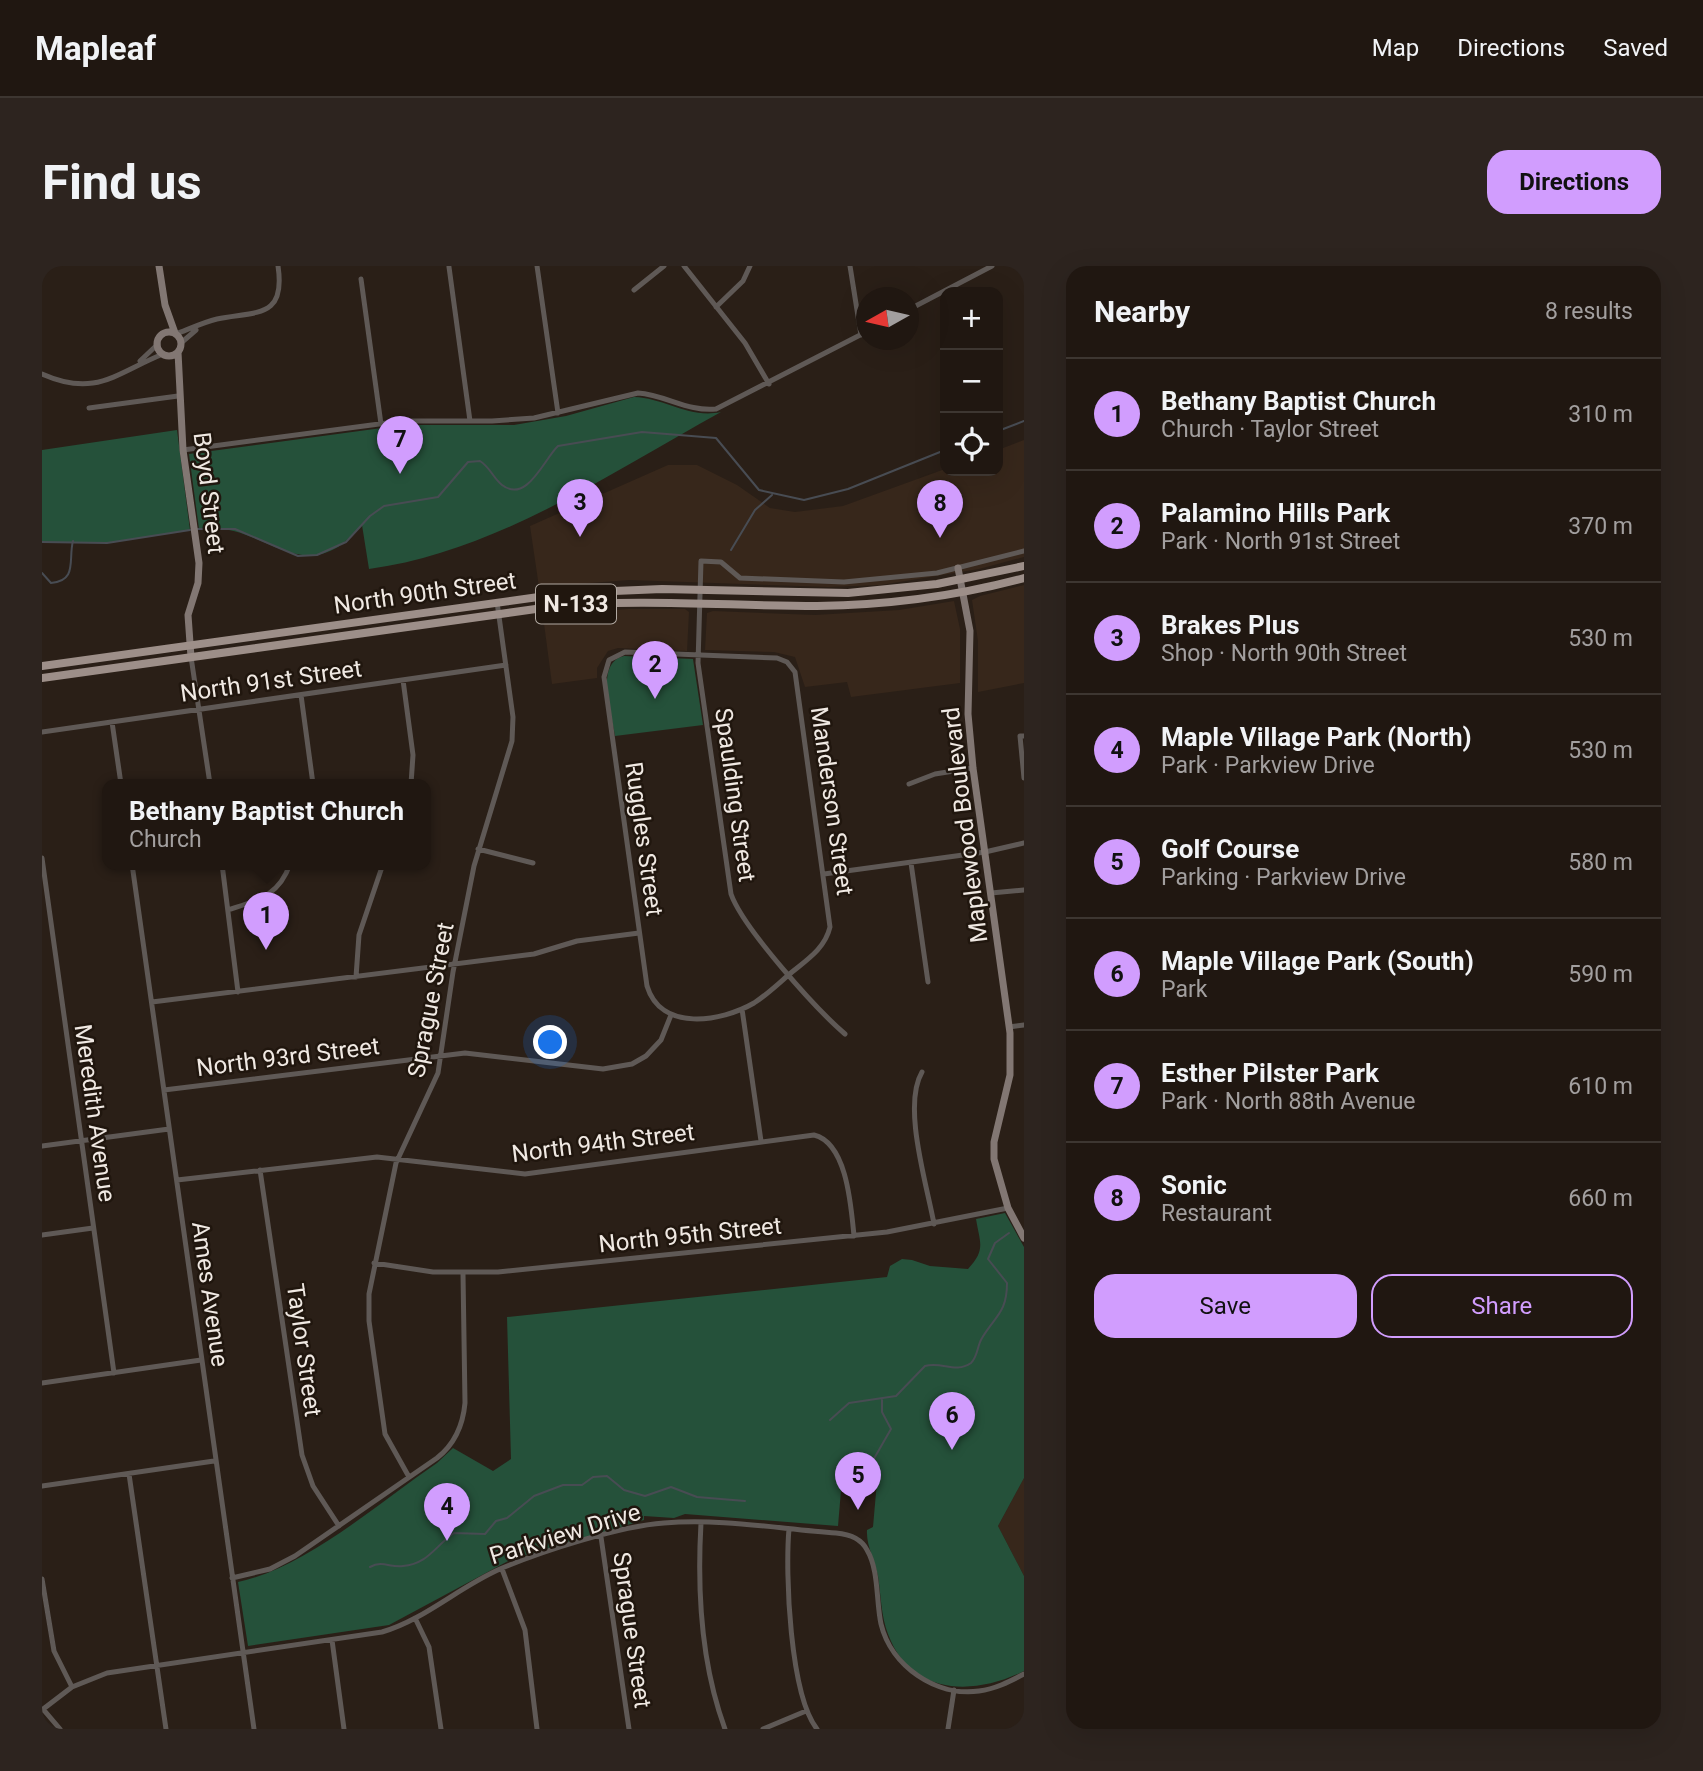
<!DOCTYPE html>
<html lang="en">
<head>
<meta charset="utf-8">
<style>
  body { margin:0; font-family:Roboto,sans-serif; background:#2d241f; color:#f1f3f6 }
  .controls { position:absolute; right:21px; top:21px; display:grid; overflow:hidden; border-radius:14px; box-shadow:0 7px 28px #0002 }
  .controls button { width:63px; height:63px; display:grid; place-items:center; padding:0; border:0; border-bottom:2px solid #3d3631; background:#201711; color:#f1f3f6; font:35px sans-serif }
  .compass { position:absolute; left:814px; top:21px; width:63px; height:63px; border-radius:50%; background:#201711; box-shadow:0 7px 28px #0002; rotate:262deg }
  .you { position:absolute; left:509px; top:777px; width:24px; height:24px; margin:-18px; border:5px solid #fff; border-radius:50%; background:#1a73e8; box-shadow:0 0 0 10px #1a73e833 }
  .badge { display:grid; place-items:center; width:46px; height:46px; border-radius:50%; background:#d19dfe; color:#111; font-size:23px; font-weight:700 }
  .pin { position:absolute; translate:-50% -58px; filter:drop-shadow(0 2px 4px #0008) }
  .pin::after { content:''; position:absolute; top:37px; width:24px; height:21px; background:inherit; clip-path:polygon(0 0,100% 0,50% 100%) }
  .popup { position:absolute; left:60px; top:513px; width:329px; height:91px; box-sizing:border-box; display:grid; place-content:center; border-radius:14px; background:#201711; filter:drop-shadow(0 2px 5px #0005); font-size:23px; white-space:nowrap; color:#a29f9f }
  .popup b { font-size:26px; color:#f1f3f6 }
  .popup::after { content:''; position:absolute; left:50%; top:100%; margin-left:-14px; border:14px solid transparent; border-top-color:#201711 }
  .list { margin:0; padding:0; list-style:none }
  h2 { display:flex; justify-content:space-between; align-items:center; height:91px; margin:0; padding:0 28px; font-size:30px }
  h2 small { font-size:23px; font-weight:400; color:#a29f9f }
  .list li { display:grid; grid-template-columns:46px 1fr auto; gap:21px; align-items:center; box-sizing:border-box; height:112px; padding:0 28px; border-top:2px solid #3d3631 }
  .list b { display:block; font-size:26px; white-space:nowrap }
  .list p { margin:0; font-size:23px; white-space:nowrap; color:#a29f9f }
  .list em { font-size:23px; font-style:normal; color:#a29f9f }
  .actions { display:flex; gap:14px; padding:21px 28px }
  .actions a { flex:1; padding:16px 0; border:2px solid #d19dfe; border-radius:21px; text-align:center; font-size:24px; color:#d19dfe }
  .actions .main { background:#d19dfe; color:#111 }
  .icon { flex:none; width:38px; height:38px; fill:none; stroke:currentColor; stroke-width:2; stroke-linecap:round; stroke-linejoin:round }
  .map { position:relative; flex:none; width:982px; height:1463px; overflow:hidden; border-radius:21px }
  header { display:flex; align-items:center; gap:42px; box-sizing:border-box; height:98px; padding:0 35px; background:#201711; border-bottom:2px solid #3d3631 }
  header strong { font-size:33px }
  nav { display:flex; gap:38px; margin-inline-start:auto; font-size:24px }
  .intro { display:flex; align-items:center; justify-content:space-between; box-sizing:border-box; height:168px; padding:0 42px }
  h1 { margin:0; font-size:49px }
  .button { padding:18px 32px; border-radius:21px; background:#d19dfe; color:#111; font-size:24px; font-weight:700 }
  main { display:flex; gap:42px; padding:0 42px }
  aside { flex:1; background:#201711; border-radius:21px; box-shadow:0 7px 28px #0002 }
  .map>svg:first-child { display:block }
  .built { fill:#37271b }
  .green { fill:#25513a }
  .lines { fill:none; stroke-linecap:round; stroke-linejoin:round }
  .stream { stroke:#484c53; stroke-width:2 }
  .street { stroke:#5f5956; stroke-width:5 }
  .secondary { stroke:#827773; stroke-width:7 }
  .primary { stroke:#9d8f89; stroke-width:8 }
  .labels { text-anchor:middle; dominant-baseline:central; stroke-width:5; stroke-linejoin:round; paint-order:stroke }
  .shield { fill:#20160e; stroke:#b2aaa3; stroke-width:2 }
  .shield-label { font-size:23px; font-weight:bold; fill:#f0e9e3 }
  .street-label { font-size:24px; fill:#f0e9e3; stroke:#20160e }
</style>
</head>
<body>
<header>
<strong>Mapleaf</strong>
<nav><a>Map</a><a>Directions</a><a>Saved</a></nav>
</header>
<div class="intro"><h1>Find us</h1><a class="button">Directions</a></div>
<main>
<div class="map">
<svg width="982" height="1463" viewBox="0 0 982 1463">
  <rect width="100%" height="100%" fill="#2a1f17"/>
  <path class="built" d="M982,174V291L937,303L839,319L786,321L587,314L497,321L488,260L626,199H655L695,219L728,242L753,246L801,240L903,203L956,205V184Z
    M982,319V417L936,426V375L930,334L938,330Z
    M912,335L918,363V417L809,431L805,416L763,421L753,391L732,386L663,384L665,347L671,345L773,349L857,344Z
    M586,343H643L647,346L645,385L576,382L566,385L555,402V412L510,418L501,350Z
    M982,1212V1310L956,1260Z"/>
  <path class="green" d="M592,131C623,132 647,153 679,146C568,207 454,286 327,303L320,259C312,266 305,275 296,281C248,310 213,254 157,263L147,188L362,159H472L524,150Z
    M135,164L148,264L65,277L0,276V184Z
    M582,390L651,393L661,459L573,470C570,448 552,397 582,390Z
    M963,947L982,981V1212L956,1260L982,1310V1405C932,1430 869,1430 846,1368C839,1350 839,1329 836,1310C833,1294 824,1280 825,1264L831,1261L836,1204L801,1201L796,1260L643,1248L632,1252L602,1250V1254L468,1294L347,1359L206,1380L196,1316C263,1302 338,1236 395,1197L411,1182L451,1205L469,1193L465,1051L845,1011L848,1000L860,993L870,994L888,1000L926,1003C944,984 938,977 934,953Z"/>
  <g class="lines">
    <path class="stream" d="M956,165L982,155
      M153,263H193L256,290L275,289L304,276L328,250L342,240L396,231L426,196L438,195C448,201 451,212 460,219C485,238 502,193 516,180L600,166L674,172L717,224L762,234L806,223L903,184
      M0,276L65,277L148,264
      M689,284L713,244L730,229
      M0,307L9,317C36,315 26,293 31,275
      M788,1154L807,1137L854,1130L883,1100C900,1095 913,1108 929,1097C936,1090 935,1080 940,1072C953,1050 965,1047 965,1017L946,993L953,977L967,967
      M826,1203L849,1163L840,1146V1134
      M328,1301C341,1294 348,1302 361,1300C386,1298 393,1280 412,1267L443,1268L454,1255L465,1252L492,1230L521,1219H540L551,1211L565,1210L582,1224L603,1230L629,1221L655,1231L703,1235"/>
    <path class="street" d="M495,0L516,147
      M642,0L703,77L727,118
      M808,0L819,69
      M407,1L428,155
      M319,13L339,158
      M592,24L622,0
      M674,41L701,15L708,0
      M866,44L950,0
      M134,68C147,63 162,56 175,53C214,45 244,53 236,0
      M139,77L154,64
      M98,95L116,78
      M0,108C54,132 74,107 121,88
      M47,142L136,130
      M141,184L360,155H450L492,152L596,127C624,129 646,146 674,143L824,66
      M583,386L735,392L745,396L753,406L788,661C783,682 766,693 750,706C738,716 726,728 712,737C679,756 619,766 605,720L562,411L567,394Z
      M149,391L168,518
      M361,414L371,489L369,518
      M259,429L271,518
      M70,456L79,518
      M0,466L464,399
      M982,470H978L982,512
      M867,518L893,508L931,502
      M436,583L491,597
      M0,592L72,1107
      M869,597L886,716
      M90,598L212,1463
      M180,598L196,726
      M782,608L943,586L982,577
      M949,627L982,624
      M186,644C216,634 237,630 248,598
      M314,711L317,669L341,598
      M110,736L492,688L535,675L597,667
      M700,743L719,875
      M967,761L982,759
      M803,768C774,743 701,662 689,628L656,397L659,295L679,296L698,312L802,316L895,307L982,285
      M880,806C860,840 885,919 892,958
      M122,824L423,787L561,803L590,798L604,790L619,774L629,749
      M0,880L127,863
      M218,904L260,1189L271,1220L297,1260
      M135,914L335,891L483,908L772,869C805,877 809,940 812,970
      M0,969L51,962
      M332,997L391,1006H456L845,966L966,942
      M0,1117L159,1094
      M87,1208L124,1463
      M367,1211L343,1168L327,1055V1028L354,897L396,807L411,706L432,600L470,475L471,451L455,336
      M0,1220L172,1195
      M659,1257C655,1326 659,1398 683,1463
      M747,1263C743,1307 748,1429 775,1463
      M559,1271L587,1463
      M460,1303L483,1364L495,1463
      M190,1312L228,1303L253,1290L395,1192C413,1178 421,1159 423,1137L421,1008
      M0,1313L12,1385L30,1421
      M373,1352L387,1381L399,1463
      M290,1374L302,1463
      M1,1443L18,1463
      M0,1444L30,1421L65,1407L340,1366C382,1354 417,1321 458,1303C500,1285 578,1260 622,1257C678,1252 738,1263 794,1267C806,1268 819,1272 825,1284C837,1304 834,1335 839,1358C849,1400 894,1431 937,1425C953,1423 967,1416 982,1408
      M721,1463L764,1445
      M906,1463L912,1424"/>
    <path class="secondary" d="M117,0L123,39L133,67
      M115 78a12 12 0 1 1 24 0a12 12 0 1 1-24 0Z
      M136,86L141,184L157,297L156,317L146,349L149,391
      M916,302L928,365L926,448L931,502L968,767V809L952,876V893L966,942L982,972"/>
    <path class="primary" d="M0,400L525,327L620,323L806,327L895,318L982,300
      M0,412L508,341C597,332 685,340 775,340C845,339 915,330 982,312"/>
  </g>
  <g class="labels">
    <rect class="shield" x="494" y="318.5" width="80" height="39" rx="5"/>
    <g class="shield-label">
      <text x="534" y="338">N-133</text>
    </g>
    <g class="street-label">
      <text transform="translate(167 227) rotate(83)">Boyd Street</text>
      <text transform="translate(383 327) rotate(-8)">North 90th Street</text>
      <text transform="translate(229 415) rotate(-8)">North 91st Street</text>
      <text transform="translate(693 529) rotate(82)">Spaulding Street</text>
      <text transform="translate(790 535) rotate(82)">Manderson Street</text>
      <text transform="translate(923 559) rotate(-97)">Maplewood Boulevard</text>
      <text transform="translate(602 573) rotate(82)">Ruggles Street</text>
      <text transform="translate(389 734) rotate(-79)">Sprague Street</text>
      <text transform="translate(246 791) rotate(-7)">North 93rd Street</text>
      <text transform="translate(53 847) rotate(82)">Meredith Avenue</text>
      <text transform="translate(561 877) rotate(-7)">North 94th Street</text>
      <text transform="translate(648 969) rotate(-6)">North 95th Street</text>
      <text transform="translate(168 1028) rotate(82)">Ames Avenue</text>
      <text transform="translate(262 1084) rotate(82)">Taylor Street</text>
      <text transform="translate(523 1268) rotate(-17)">Parkview Drive</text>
      <text transform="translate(590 1364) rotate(82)">Sprague Street</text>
    </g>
  </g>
</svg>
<div class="controls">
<button>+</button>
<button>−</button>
<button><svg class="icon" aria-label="locate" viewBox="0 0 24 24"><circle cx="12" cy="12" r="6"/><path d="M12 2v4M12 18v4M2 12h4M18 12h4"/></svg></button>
</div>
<svg class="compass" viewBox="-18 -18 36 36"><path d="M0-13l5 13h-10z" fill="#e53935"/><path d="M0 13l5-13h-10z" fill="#a29f9f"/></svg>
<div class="you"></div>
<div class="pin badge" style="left:224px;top:684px">1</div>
<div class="popup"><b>Bethany Baptist Church</b>Church</div>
<div class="pin badge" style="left:613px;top:433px">2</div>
<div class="pin badge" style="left:538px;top:271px">3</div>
<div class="pin badge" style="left:405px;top:1275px">4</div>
<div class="pin badge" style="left:816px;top:1244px">5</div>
<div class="pin badge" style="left:910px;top:1184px">6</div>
<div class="pin badge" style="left:358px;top:208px">7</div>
<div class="pin badge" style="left:898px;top:272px">8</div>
</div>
<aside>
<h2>Nearby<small>8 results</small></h2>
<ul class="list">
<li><span class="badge">1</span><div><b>Bethany Baptist Church</b><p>Church · Taylor Street</p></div><em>310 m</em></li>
<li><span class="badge">2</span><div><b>Palamino Hills Park</b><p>Park · North 91st Street</p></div><em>370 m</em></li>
<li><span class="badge">3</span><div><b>Brakes Plus</b><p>Shop · North 90th Street</p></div><em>530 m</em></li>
<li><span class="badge">4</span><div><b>Maple Village Park (North)</b><p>Park · Parkview Drive</p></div><em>530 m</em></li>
<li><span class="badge">5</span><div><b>Golf Course</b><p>Parking · Parkview Drive</p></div><em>580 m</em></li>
<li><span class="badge">6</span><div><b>Maple Village Park (South)</b><p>Park</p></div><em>590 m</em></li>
<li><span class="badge">7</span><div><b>Esther Pilster Park</b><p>Park · North 88th Avenue</p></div><em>610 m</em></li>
<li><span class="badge">8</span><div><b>Sonic</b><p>Restaurant</p></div><em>660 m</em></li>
</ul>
<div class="actions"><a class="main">Save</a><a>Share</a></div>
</aside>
</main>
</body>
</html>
